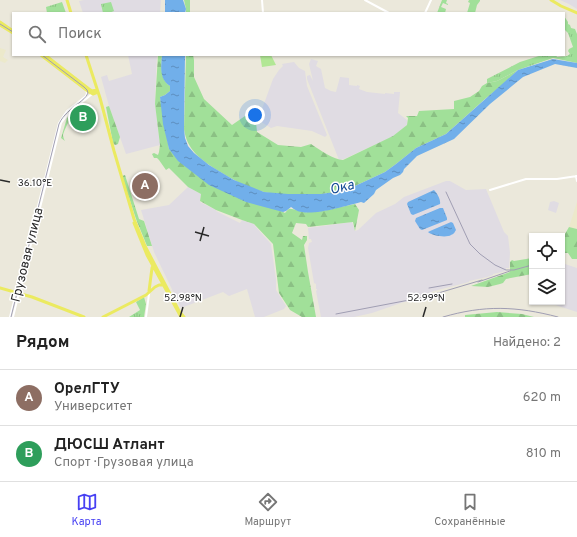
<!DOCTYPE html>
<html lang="ru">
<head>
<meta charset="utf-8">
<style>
  body { margin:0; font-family:Overpass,sans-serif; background:#f6f6f6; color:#222 }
  .controls { position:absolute; right:12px; bottom:12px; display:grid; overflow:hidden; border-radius:0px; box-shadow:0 1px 3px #0004 }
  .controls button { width:36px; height:36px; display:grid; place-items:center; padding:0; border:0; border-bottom:1px solid #e0e0e0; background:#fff; color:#222; font:20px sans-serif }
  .you { position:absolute; left:255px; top:115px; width:14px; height:14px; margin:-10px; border:3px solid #fff; border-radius:50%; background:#1a73e8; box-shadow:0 0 0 6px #1a73e833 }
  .badge { display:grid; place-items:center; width:26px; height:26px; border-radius:50%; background:#4740f3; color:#fff; font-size:13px; font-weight:700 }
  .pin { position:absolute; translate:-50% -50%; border:2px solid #fff; box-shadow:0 1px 4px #0006 }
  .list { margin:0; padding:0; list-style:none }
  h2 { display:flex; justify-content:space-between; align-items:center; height:52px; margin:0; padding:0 16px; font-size:17px }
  h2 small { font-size:13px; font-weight:400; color:#767676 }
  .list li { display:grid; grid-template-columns:26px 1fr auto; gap:12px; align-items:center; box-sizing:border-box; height:56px; padding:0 16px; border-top:1px solid #e0e0e0 }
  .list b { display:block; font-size:15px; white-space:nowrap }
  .list p { margin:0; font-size:13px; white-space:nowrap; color:#767676 }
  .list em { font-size:13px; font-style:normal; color:#767676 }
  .icon { flex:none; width:22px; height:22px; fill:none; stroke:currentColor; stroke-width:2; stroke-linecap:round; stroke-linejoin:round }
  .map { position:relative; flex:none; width:577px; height:317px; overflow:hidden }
  .search { position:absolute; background:#fff; box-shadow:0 1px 3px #0004; left:12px; right:12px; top:12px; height:44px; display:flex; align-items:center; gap:10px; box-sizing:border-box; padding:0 14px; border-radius:0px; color:#767676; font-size:15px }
  .sheet { height:164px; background:#fff }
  nav { display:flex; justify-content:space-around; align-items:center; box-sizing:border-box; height:56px; border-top:1px solid #e0e0e0; background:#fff; font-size:11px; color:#767676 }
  nav a { display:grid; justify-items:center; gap:2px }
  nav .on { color:#4740f3 }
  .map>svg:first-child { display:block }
  .industrial { fill:#e0dce3 }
  .education { fill:#ece9cb }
  .grass { fill:url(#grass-tufts) }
  .forest { fill:url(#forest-firs) }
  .pitch { fill:#b2e795 }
  .water { fill:url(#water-ripples) }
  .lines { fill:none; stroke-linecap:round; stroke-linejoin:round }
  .minor { stroke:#fff; stroke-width:2 }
  .major { stroke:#ebea60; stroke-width:3 }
  .tram { stroke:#a09eb3; stroke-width:1 }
  .rail { stroke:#a09eb3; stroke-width:1 }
  .ticks { fill:none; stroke:#292929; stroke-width:1.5 }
  .labels { text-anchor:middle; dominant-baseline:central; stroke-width:3; stroke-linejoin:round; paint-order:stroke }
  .street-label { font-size:13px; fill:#292929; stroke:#fff }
  .water-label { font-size:14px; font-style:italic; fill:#124a94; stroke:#fff }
  .ticks-label { font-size:10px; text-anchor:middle; fill:#292929; stroke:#fff; stroke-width:3; stroke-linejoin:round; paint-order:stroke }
</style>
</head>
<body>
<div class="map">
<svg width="577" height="317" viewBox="0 0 577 317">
  <defs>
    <pattern id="grass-tufts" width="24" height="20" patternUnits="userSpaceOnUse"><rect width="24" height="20" fill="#a1e099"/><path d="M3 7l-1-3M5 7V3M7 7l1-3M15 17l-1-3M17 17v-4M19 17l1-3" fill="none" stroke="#8bc084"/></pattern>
    <pattern id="forest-firs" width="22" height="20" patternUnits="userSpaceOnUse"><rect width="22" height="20" fill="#a1e099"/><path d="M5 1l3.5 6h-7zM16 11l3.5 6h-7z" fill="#8bc084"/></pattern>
    <pattern id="water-ripples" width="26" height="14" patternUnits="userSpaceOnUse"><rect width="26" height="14" fill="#71afea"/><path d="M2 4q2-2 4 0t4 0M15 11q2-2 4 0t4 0" fill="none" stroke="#5d8ebe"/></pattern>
  </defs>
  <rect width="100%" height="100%" fill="#ebe8db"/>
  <path class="industrial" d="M84,0H161L160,13H83L79,1Z
    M560,0H577V9L569,4Z
    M128,55H157L156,73L155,104L160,145L126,154L109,106L101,77L107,75L109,81L132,74Z
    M311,59L318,61L316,66L321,69L325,88L331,91L336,92L340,77L349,78V85L357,86V85L360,86L359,89L367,92L385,94V93L394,94V92H400L398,113L407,120V125L394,136L344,159L339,160L307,79V76L310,75L313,81L309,64Z
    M294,62L299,68L305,71L307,86L327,135L325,137L312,131L277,126L271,128L258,120L273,79L279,70L283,66L282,64Z
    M446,181H450L466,190L486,189L504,232L508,236L510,253L509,268H506V271L493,274V275L487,277L469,281V282L434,291L413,299V300L404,302L372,313L354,317H321L316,291L317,290V289H316V284L314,283L308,248L309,243L312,242L311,239H309L308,228L352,222L355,231L358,230L376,213L395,204L404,197Z
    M188,187L201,194L200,202L216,210V211L240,223L242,220L254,224L255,226L271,244L276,279V290L286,306L284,309L264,317H255L247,289L229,296L223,292L181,308L154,252L141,210L169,205Z
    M554,201L559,203L556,213L548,210L550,202Z
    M562,263L577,268V312L552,304L547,302H562Z"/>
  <path class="education" d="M0,48L6,50L3,57L8,60L5,63L0,61Z
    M577,202V229L569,227Z"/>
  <path class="grass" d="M442,0H447L446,3L448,4V5L443,3L441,7L446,9L445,13H437Z
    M469,0H480V1L477,5L475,13H467L470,3L468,2Z
    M62,2L66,13H47L46,7Z
    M111,2L114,11L109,13H103L101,4Z
    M564,16L568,22V24L570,25L571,28L575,29L577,34V63L553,58L518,70L497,81L487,83V79L520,62L542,55H556L557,57L567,56L570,54L568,51L569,49L573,47L568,33L565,30L564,28Z
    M80,107L85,110C83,114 77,115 72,118C69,119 64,131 63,135C63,136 64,140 65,141L61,138L67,118L74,111L76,113L79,111L78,108Z
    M144,297L146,304L144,317H129L140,310L136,302Z"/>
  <path class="forest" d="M184,0H190V13H186V9Z
    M158,55H162C161,65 160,80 170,86V91L165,95L160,97L169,149L285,213C286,212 288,209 289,209C292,208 303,213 308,212C324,212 339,207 355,204L359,210L355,231L353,222L308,227L306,224L296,223L292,233L302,240L303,236H307V240L304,245L308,272L316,317H302L290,310L279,293L273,244L254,224L242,220L216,210L200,201L201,194L188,187L169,168L166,170L159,160L157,158H154L152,154L154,153L158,155L159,152L160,145L155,104Z
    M186,55H193L194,60V77L204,99L232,125L245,116L258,113L256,122L257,132L278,145L301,147L311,144C320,150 334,160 343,160L393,136L407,125L408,118L406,116H417L419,111L454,109V101L470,97L479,91L482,86L487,83L497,81L518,70L502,85L485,99L446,134L416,148L396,164L385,172L355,186L353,180L347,182L349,187C340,190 331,193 322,194C315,195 308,194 301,194C289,194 276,195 264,192C247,188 232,179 217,170C200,159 187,150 184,129Z
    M109,106L120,137L118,144L115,145L113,143L106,107Z
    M125,175L139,219L144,221L152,246H147L136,219L122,176Z
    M569,227L577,229V259H572L568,253H564L562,255V239Z
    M532,258V274L506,279L503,283L500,284L488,287L471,286L510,272V262L512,260L514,261Z
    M497,312L522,314L534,317H465V315Z"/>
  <path class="pitch" d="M260,55H271L276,65L262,67Z"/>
  <path class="water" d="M165,0H183L186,9L185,13H165Z
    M162,55H185L184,129L185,138L188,146L194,153L209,165L234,180L264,192L288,194H321L335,192L355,186L385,172L396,164L416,148L446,134L518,70L553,59L577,63V68L555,64L523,77L490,104L454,139L417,156L404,169L403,172L400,175L393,178L376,190L374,194L364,203L361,202C346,206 316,215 302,212C298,212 294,209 291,207L286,211L283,212L246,202L209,185L178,161L169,149L163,124L160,97L165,95L170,91V86C159,79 161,66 162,55Z
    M434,190C437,193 441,200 440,204L413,215L411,214L407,204L408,202Z
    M440,208H443L447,218V220L422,230L420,229L415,221L416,218Z
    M451,222L453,223L456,230C454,233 454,234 451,235C447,238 432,236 428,232L430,231Z"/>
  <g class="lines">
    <path class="minor" d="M262,0L263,13
      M365,0L389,13
      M425,13L431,0
      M576,176L577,181
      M490,190L526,179H557L577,176
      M10,317L59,123L67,111L86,96L87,93L86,90
      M13,317L61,123L69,113L92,94
      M146,317L149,294"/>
    <path class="major" d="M67,0L71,13
      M551,0L561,6L577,13
      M0,22L13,31
      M0,25L13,33
      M41,55L89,92L93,94L98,92
      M45,55L89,89L92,91L97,90
      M86,55L100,98L114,151L134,219L145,246L179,311L184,317
      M134,223L147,255L181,317
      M0,288L32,297L84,317
      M149,291L152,268L153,266
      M103,317L146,295L155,287L159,285H163"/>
    <path class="tram" d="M0,24L13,32
      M11,317L59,124C63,115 71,109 79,103C82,100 86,98 88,93L87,90L84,87L42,55"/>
    <path class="rail" d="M446,192L470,244L480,254L495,265L506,270H514L532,265
      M478,282L510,271
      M429,288L452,284
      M336,314L425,297L482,280
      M443,317C484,305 516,306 558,317"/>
  </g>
  <path class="ticks" d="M0,180L10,182M195,232L209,236M200,241L204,227M180,317L183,307M423,317L426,307"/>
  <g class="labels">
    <g class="street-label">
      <text transform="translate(28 255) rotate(-76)">Грузовая улица</text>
    </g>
    <g class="water-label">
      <text transform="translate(342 188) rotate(-14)">Ока</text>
    </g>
  </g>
  <g class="ticks-label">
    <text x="35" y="186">36.10°E</text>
    <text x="183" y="301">52.98°N</text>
    <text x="426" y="301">52.99°N</text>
  </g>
</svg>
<div class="controls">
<button><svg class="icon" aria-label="locate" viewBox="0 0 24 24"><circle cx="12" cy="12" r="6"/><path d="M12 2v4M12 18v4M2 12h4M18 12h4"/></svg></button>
<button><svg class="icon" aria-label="layers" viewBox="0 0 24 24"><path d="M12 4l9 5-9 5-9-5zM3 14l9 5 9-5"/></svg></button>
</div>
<div class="you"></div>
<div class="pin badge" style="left:145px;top:186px;background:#8d6e63">A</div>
<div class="pin badge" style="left:83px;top:118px;background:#2e9e5b">B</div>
<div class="search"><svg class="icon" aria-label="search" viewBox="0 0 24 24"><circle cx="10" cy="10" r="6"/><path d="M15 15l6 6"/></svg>Поиск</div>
</div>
<section class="sheet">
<h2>Рядом<small>Найдено: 2</small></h2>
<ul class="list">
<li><span class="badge" style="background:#8d6e63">A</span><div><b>ОрелГТУ</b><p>Университет</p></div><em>620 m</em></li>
<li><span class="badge" style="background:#2e9e5b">B</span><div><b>ДЮСШ Атлант</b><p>Спорт · Грузовая улица</p></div><em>810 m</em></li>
</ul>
</section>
<nav>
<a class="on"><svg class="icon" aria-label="map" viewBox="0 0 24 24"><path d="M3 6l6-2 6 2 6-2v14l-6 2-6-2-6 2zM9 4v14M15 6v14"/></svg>Карта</a>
<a><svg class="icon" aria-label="directions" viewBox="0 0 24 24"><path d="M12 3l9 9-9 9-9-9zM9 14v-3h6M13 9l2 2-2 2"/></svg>Маршрут</a>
<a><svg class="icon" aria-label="saved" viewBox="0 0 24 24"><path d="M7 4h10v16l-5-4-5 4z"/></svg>Сохранённые</a>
</nav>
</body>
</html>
